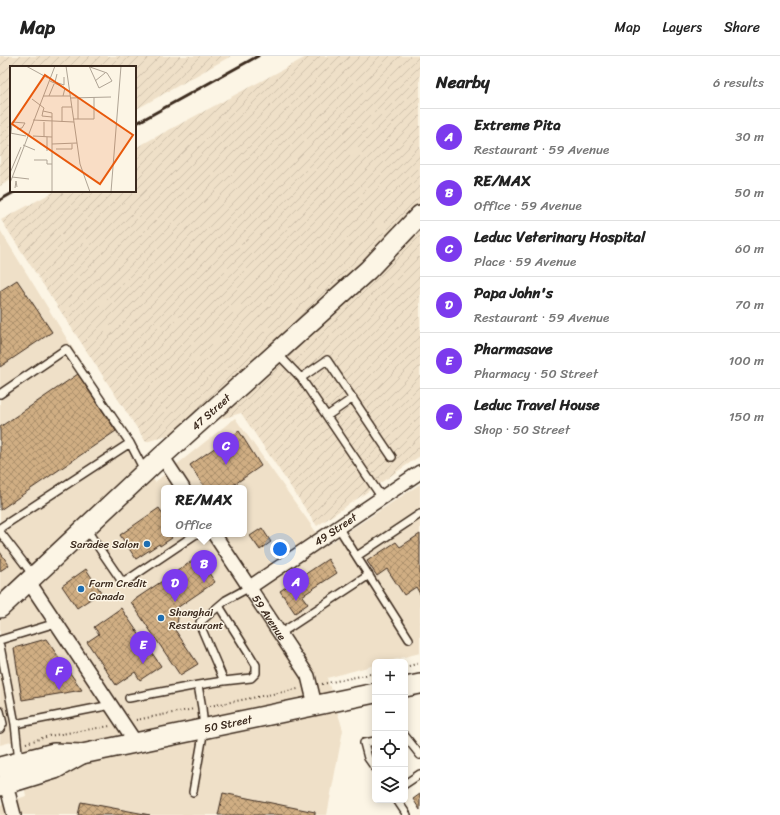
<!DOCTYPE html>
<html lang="en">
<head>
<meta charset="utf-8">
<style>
  body { margin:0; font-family:Sriracha,sans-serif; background:#f2f2f2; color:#222 }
  .controls { position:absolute; right:12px; bottom:12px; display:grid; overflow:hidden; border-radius:6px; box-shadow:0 2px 10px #0003 }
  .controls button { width:36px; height:36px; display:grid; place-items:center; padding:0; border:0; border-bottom:1px solid #e0e0e0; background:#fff; color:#222; font:20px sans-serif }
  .you { position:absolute; left:280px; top:493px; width:14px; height:14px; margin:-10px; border:3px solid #fff; border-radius:50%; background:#1a73e8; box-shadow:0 0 0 6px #1a73e833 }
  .badge { display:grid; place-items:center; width:26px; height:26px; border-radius:50%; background:#7c3aed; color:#fff; font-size:13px; font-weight:700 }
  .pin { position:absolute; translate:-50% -33px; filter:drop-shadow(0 1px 2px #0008) }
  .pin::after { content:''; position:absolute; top:21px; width:14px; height:12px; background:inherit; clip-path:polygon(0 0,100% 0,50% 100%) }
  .popup { position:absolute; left:161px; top:429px; width:86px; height:52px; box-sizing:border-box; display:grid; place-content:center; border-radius:6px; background:#fff; filter:drop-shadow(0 1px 3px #0005); font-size:13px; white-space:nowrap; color:#767676 }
  .popup b { font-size:15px; color:#222 }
  .popup::after { content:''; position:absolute; left:50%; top:100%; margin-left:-8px; border:8px solid transparent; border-top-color:#fff }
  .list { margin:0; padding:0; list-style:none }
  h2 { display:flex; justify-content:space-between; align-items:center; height:52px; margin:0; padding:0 16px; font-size:17px }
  h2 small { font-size:13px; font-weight:400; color:#767676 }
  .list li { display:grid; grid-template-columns:26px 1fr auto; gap:12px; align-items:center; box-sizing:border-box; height:56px; padding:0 16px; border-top:1px solid #e0e0e0 }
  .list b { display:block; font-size:15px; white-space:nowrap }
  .list p { margin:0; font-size:13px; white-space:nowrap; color:#767676 }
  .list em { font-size:13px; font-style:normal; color:#767676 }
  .icon { flex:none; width:22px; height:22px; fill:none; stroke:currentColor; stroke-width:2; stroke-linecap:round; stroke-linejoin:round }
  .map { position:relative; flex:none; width:420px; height:759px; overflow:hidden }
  header { display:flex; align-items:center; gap:24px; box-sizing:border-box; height:56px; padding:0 20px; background:#fff; border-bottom:1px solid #e0e0e0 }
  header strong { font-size:19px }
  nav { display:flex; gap:22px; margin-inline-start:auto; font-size:14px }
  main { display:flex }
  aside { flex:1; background:#fff }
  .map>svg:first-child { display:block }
  .built { fill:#efe0c8; fill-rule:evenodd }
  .industrial { fill:url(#industrial-furrows) }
  .building { fill:url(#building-cross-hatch); stroke:#3b2a1e }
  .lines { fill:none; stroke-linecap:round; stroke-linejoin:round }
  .lane-casing { stroke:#3b2a1e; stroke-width:10 }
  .street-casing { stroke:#3b2a1e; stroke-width:16 }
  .secondary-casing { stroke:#3b2a1e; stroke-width:22 }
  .path { stroke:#3b2a1e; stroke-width:2; stroke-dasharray:1 3; stroke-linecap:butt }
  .lane { stroke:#fcf5e5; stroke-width:7 }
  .street { stroke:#fcf5e5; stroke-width:13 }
  .secondary { stroke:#fcf5e5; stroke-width:19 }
  .rail { stroke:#3b2a1e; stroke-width:3 }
  .poi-dot { fill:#1f6fb2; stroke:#fcf5e5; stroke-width:1.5 }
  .labels { text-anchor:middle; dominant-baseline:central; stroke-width:3; stroke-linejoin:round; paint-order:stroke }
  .street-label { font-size:11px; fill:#3b2a1e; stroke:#fcf5e5 }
  .poi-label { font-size:11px; fill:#3b2a1e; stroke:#fcf5e5; text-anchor:start }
  .inset-road { fill:none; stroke:#afa495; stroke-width:1 }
  .view { fill:#e8590c; fill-opacity:0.15; stroke:#e8590c; stroke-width:2 }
  .inset-edge { fill:none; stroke:#3b2a1e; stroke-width:2 }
</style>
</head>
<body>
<header>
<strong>Map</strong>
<nav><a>Map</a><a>Layers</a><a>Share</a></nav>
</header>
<main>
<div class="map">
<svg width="420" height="759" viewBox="0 0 420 759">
  <defs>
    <pattern id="industrial-furrows" width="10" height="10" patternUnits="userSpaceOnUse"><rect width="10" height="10" fill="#efe0c8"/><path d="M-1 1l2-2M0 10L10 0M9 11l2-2" fill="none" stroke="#cec0ab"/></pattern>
    <pattern id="building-cross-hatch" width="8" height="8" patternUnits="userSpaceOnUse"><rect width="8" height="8" fill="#d0ae83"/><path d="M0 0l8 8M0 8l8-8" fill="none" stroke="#aa8e6b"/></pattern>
  </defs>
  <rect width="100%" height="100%" fill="#fcf5e5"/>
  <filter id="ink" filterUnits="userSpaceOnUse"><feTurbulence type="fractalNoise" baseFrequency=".025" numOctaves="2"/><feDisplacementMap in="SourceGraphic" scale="8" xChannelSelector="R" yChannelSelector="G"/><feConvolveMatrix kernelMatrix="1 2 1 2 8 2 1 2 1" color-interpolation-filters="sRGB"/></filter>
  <g filter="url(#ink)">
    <path class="built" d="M0,174L155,426L235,362L326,490L420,428V597L385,606H375V609L327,622L343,674L327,759H0V749L26,740L15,685L0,689ZM164,432H244V478H164Z"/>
    <path class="industrial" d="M0,0H231L135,54V11H11V124L0,130Z
      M308,0H420V400L317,470L241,357L146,386L1,164L55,135H135V92Z"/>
    <path class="building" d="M17,224L52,276L0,311V235Z
      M78,318L116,375L0,454V371Z
      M239,375L261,410L229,432H205L190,409Z
      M159,452L164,460V465L162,467L164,470V478H169L172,482L160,490L159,488L136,503L120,479Z
      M262,472L271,486L260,494L250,480Z
      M420,478V538L416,531L404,539L387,513L377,520L367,505L396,486L400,491Z
      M0,496L9,509L0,515Z
      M198,501L215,526L174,554L179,556L177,568L173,571L198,608L180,619L131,546Z
      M328,503L337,517L302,540L308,548L295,557L280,535Z
      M86,513L101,536L77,552L62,530Z
      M121,552L161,610L140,624L135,616L116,629L87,586L99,578L94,571Z
      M46,583L82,634L22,644L14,592Z
      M223,737L315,756V759H218Z
      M420,738V754L413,743Z
      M81,746L150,759H78Z"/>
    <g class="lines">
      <defs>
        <path id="lane" d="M276,296L301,322L382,442
          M301,322L327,304L392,401
          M0,338L66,293L130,387
          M327,360L353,342
          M338,471L409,583
          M0,472L130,387L145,416
          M86,473L123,527L196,478
          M0,476L33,519
          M357,500L420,458
          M219,550L256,609V617L251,622L224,625
          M281,577L369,519
          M0,584L56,567
          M0,590L15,668L19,705
          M129,642L198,629
          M0,655L3,668L0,673
          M15,668L111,649
          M405,680L420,699
          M375,685L364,687L368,702L375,712
          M405,728L420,718
          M193,736L204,673L202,652L198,629L224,625L200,569V566L226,544L250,531
          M397,744L407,759"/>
        <g id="street">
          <path d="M162,400L183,432"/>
          <path id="s1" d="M214,478L308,620L315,649"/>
          <path d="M29,526L136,687"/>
          <path id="s2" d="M250,531L420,416"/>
          <path d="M6,728L14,759"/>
        </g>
        <g id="secondary">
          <path id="s3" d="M0,552L162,400L368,214L420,159"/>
          <path d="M405,631L420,628"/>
          <path id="s4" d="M0,711L54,697L82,698L375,637"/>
          <path d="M0,730L55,713L82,698"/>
        </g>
      </defs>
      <use href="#lane" class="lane-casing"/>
      <use href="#street" class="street-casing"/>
      <use href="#secondary" class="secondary-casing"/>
      <path class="path" d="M405,611L420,607
        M322,628L375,617
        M210,650L298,633
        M136,664L194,653
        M26,687L49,680L110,670"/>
      <use href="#lane" class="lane"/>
      <use href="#street" class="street"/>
      <use href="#secondary" class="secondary"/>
      <path class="rail" d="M135,68L258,0
        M0,144L16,135"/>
    </g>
  </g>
  <g class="poi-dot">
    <circle cx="147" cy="488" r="4"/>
    <circle cx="81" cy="533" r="4"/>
    <circle cx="161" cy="562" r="4"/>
  </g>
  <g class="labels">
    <g class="street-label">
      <text stroke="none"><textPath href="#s3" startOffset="288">47 Street</textPath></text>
      <text stroke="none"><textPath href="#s2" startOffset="103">49 Street</textPath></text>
      <text stroke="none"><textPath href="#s1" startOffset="100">59 Avenue</textPath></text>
      <text stroke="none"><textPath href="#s4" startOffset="233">50 Street</textPath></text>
    </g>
    <g class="poi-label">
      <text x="139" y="488" text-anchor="end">Saradee Salon</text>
      <text x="89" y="527">Farm Credit<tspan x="89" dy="13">Canada</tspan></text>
      <text x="169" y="556">Shanghai<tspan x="169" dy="13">Restaurant</tspan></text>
    </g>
  </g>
  <g transform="translate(10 10)">
    <rect width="126" height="126" fill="#fcf5e5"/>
    <path class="inset-road" d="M16,0L38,12M56,0L70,98L80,126M79,0L89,22L102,15L97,7L80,1M47,8L45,16L54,19V11M40,15L55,22L53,30M85,15L95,7M33,30H60M39,30L44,18M60,32L101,31M22,33L34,42L33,45L42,47V126M33,45L32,50L42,51M63,53H68V31M68,53H84V31M23,54L64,56M52,56V41H62M0,67L16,70M1,67L2,56L15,57L12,62L7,63M23,70L42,71M34,71V56M42,78L67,77M13,79L25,84M46,83H62V78M37,85V71M24,94H37V98H42M0,107L11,81M2,111L19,113M0,117L45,0M5,122L6,115L7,121M101,126L111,0"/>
    <path class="view" d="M35,9L123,69L90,118L2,58Z"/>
    <rect width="126" height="126" class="inset-edge"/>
  </g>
</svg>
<div class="controls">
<button>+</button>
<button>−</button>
<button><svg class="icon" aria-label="locate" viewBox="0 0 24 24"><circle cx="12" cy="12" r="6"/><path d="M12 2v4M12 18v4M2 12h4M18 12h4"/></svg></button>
<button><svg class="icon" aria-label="layers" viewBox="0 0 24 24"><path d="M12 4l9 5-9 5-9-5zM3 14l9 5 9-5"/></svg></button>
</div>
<div class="you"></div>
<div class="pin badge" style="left:296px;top:545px">A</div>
<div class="pin badge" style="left:204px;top:527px">B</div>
<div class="popup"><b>RE/MAX</b>Office</div>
<div class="pin badge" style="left:226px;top:409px">C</div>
<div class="pin badge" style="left:175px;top:546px">D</div>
<div class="pin badge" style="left:143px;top:608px">E</div>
<div class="pin badge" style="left:59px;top:634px">F</div>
</div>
<aside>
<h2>Nearby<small>6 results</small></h2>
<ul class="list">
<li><span class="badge">A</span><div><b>Extreme Pita</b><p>Restaurant · 59 Avenue</p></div><em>30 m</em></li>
<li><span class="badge">B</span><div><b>RE/MAX</b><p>Office · 59 Avenue</p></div><em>50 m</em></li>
<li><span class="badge">C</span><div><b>Leduc Veterinary Hospital</b><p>Place · 59 Avenue</p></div><em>60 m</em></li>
<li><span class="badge">D</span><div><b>Papa John's</b><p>Restaurant · 59 Avenue</p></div><em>70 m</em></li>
<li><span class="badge">E</span><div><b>Pharmasave</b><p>Pharmacy · 50 Street</p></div><em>100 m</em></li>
<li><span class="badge">F</span><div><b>Leduc Travel House</b><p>Shop · 50 Street</p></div><em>150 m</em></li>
</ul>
</aside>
</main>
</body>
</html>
